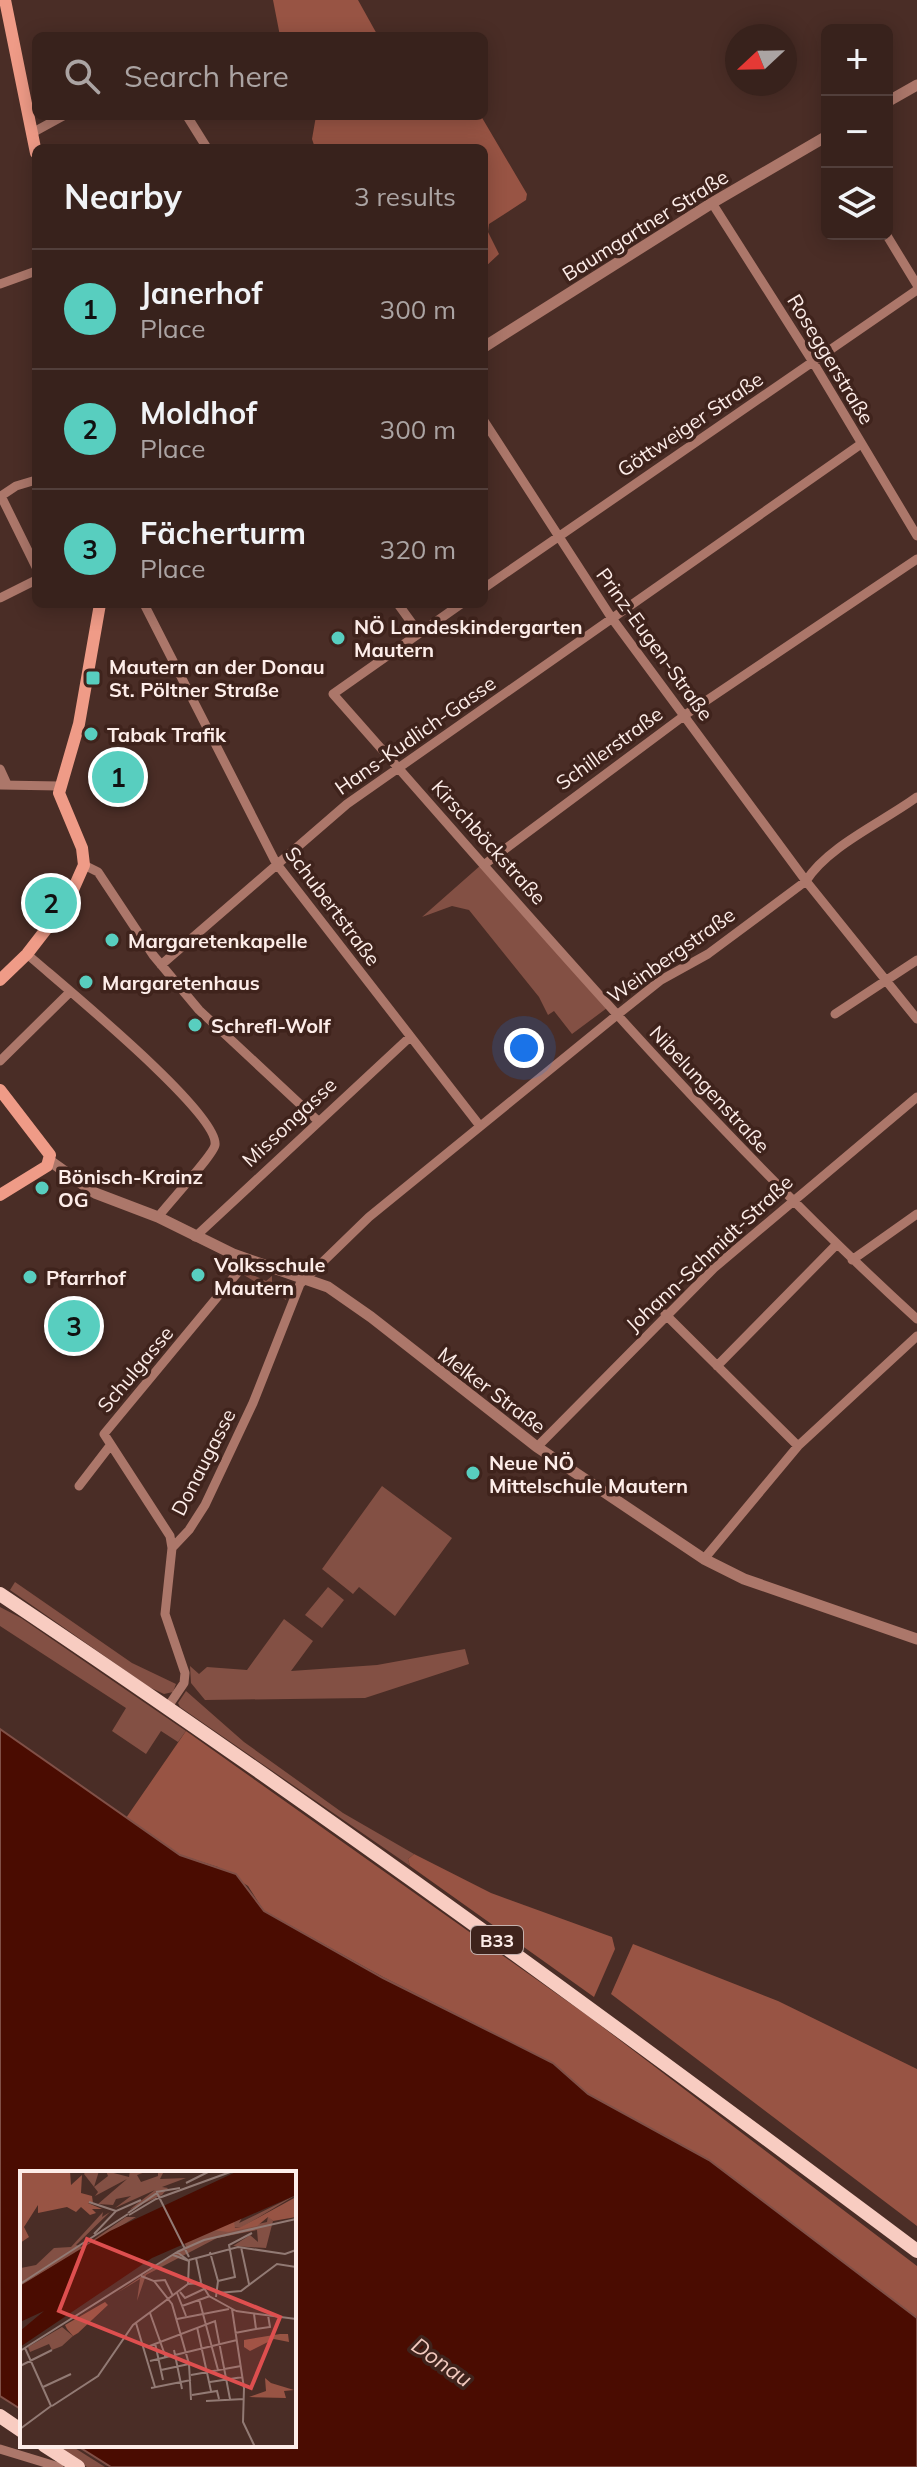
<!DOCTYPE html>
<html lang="en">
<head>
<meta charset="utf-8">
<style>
  body { margin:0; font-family:Mulish,sans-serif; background:#3f2a25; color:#f1f3f6 }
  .controls { position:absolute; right:24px; top:24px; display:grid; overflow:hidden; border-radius:12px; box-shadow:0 4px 20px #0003 }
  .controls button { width:72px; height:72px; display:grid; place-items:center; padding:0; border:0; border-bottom:2px solid #523f3b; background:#38221c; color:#f1f3f6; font:40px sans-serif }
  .compass { position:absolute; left:725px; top:24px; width:72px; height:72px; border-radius:50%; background:#38221c; box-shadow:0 4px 20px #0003; rotate:248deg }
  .you { position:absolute; left:524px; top:1048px; width:28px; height:28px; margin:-20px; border:6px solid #fff; border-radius:50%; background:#1a73e8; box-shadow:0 0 0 12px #1a73e833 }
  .badge { display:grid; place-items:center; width:52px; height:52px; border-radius:50%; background:#58cebf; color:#111; font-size:26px; font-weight:700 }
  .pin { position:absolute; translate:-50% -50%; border:4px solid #fff; box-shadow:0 2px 8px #0006 }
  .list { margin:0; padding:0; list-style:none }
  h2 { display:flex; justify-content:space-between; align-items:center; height:104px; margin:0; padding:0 32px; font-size:34px }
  h2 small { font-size:26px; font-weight:400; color:#aba4a3 }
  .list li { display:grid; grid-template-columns:52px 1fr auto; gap:24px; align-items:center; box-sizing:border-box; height:120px; padding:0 32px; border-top:2px solid #523f3b }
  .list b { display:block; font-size:30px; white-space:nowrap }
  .list p { margin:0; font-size:26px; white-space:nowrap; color:#aba4a3 }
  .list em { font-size:26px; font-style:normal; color:#aba4a3 }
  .icon { flex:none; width:44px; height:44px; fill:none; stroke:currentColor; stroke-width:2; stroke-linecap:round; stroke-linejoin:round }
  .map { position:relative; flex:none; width:917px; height:2467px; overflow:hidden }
  .search { position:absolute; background:#38221c; box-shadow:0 4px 20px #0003; left:32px; top:32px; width:456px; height:88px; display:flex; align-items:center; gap:20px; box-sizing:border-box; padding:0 28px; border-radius:12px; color:#aba4a3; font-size:30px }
  .panel { position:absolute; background:#38221c; box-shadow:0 4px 20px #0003; left:32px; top:144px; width:456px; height:464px; border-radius:12px }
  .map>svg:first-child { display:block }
  .green { fill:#835044 }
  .forest { fill:#985444 }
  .water { fill:#4a0c01; stroke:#805047; stroke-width:2 }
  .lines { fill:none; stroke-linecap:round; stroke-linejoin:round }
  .minor { stroke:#ac776a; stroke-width:9 }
  .tertiary { stroke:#ac776a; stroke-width:11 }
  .secondary { stroke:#ef9b87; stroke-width:12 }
  .primary { stroke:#f8ccc1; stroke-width:14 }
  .poi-dot { fill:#58cebf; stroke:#3f231c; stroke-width:3 }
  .labels { text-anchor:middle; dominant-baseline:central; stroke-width:7; stroke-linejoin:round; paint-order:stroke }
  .shield { fill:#3f231c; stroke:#c4b0ac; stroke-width:2 }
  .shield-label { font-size:18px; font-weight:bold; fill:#fdede9 }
  .street-label { font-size:20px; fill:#fdede9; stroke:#3f231c }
  .poi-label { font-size:20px; font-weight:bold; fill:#fdede9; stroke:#3f231c; text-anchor:start }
  .water-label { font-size:22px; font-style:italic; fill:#f2c9be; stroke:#3f231c }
  .inset-road { fill:none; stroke:#927a74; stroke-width:2 }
  .view { fill:#de4f4f; fill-opacity:0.15; stroke:#de4f4f; stroke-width:4 }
  .inset-edge { fill:none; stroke:#fdede9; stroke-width:4 }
</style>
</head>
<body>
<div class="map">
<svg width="917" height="2467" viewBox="0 0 917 2467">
  <rect width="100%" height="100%" fill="#4a2d26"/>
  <path class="green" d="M481,865L607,1008L572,1034L554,1011L548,1015L539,997L469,910L452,906L422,917Z
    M246,1272L266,1281L272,1276V1289L280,1292L283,1283L289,1281L286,1300L242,1274Z
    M382,1486L452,1538L395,1616L359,1587L353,1594L322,1569Z
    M15,1582L132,1663L176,1684L173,1692L164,1694L149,1687L10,1590Z
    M328,1587L344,1600L322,1628L305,1615Z
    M0,1607L21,1618L186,1731L178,1742L161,1731L146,1754L112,1731L126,1708L0,1626Z
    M284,1619L313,1641L291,1671L377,1665L465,1649L469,1664L365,1698L205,1700L191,1683L190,1666L199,1674L207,1667L247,1670Z
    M186,1691L244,1742L343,1813L414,1854L408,1859L410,1866L180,1707L178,1703Z
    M53,2445H70L105,2467H87Z"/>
  <path class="forest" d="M273,0H358L378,36H280Z
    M316,116H481L527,194L526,200L489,224L488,232L499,254L484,268V148H315L312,139Z
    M186,1731L588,2016L917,2266V2318L709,2160L588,2094L553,2063L383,1977L264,1911L248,1886L218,1867L180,1855L126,1818Z
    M414,1854L491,1893L612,1937L615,1949L594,1997L410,1866L408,1859Z
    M633,1944L778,2001L917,2069V2226L611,1994Z"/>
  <path class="water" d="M0,1729L180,1855L236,1874L264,1911L383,1978L553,2063L588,2094L709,2160L917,2318V2467H111L76,2445H294V2173H22V2410L0,2396Z"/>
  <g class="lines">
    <path class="minor" d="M187,116L207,148
      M32,133L63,116
      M712,203L813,362L917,536
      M886,234L917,285
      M0,284L36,271
      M484,421L611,617L806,881L917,1019
      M36,480L16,486L1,496L36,567
      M484,588L917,290
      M0,598L36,580
      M144,604L276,863L480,1126
      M398,604L419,633
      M461,604L333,694C522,907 706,1127 917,1319
      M0,769L6,782
      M0,785L60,786
      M485,864L685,715L917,559
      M84,865L98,872L153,955L199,1010L317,1120
      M27,954C56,980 220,1113 215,1145C214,1154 167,1205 158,1217
      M161,965L347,804L861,444
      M835,1014L917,960
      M0,1061L70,992
      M195,1237L410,1037
      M852,1260L917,1214
      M665,1314L798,1446
      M717,1366L836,1245
      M537,1447L714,1268L917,1097
      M79,1486L109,1447
      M172,1548L170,1536L104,1434L248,1260
      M704,1559L798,1446L917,1336
      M167,1708L184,1683L185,1673L165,1614L172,1548L189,1530L205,1505L253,1403L300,1284L369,1217L617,1015L661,980L708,954L806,881C828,846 883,822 917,797
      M0,2449L59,2467"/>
    <path class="tertiary" d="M887,102L917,85
      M484,347L712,203L827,136
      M50,1161L95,1193L158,1217L233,1254L328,1287L371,1317L537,1447L704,1559L744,1579L917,1639"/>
    <path class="secondary" d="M5,0L36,153
      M0,980L27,954L68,901L84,865L82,848L59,793L79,724L100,604
      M0,1090L50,1155L47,1166L0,1195"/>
    <path class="primary" d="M0,1594C313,1803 616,2026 917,2251
      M0,2416L22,2431
      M44,2445L78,2467"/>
  </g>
  <g class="poi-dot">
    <circle cx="338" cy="638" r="8"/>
    <rect x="85" y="670" width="16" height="16" rx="4"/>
    <circle cx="91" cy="734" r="8"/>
    <circle cx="112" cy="940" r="8"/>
    <circle cx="86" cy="982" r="8"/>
    <circle cx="195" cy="1025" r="8"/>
    <circle cx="42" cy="1188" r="8"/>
    <circle cx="198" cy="1275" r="8"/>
    <circle cx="30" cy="1277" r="8"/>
    <circle cx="473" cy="1473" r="8"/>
  </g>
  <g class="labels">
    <rect class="shield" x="471" y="1926" width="52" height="28" rx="6"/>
    <g class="shield-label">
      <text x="497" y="1940">B33</text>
    </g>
    <g class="street-label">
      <text transform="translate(645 225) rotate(-32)">Baumgartner Straße</text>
      <text transform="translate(831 359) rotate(59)">Roseggerstraße</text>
      <text transform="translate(690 424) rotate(-34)">Göttweiger Straße</text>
      <text transform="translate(655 644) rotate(54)">Prinz-Eugen-Straße</text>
      <text transform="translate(415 735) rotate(-35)">Hans-Kudlich-Gasse</text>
      <text transform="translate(609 748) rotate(-36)">Schillerstraße</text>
      <text transform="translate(489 842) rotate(48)">Kirschböckstraße</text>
      <text transform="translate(333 906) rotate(53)">Schubertstraße</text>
      <text transform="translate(671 955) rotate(-35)">Weinbergstraße</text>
      <text transform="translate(710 1089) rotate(47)">Nibelungenstraße</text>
      <text transform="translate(289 1122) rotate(-43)">Missongasse</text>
      <text transform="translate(709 1253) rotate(-43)">Johann-Schmidt-Straße</text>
      <text transform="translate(135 1369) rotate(-50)">Schulgasse</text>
      <text transform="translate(492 1390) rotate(37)">Melker Straße</text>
      <text transform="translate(203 1462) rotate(-63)">Donaugasse</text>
    </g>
    <g class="poi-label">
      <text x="354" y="626">NÖ Landeskindergarten<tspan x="354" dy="23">Mautern</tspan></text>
      <text x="109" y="666">Mautern an der Donau<tspan x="109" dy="23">St. Pöltner Straße</tspan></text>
      <text x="107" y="734">Tabak Trafik</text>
      <text x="128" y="940">Margaretenkapelle</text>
      <text x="102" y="982">Margaretenhaus</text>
      <text x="211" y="1025">Schrefl-Wolf</text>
      <text x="58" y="1176">Bönisch-Krainz<tspan x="58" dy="23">OG</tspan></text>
      <text x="214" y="1264">Volksschule<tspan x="214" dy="23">Mautern</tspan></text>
      <text x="46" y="1277">Pfarrhof</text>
      <text x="489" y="1462">Neue NÖ<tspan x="489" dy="23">Mittelschule Mautern</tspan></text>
    </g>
    <g class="water-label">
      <text transform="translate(442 2362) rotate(35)">Donau</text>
    </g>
  </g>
  <g transform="translate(20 2171)">
    <rect width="276" height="276" fill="#4a2d26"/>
    <path d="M66,0H79L74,16L88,5L86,0L109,6L110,0H128L117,4L121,11L138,5V0H144L140,8L166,7L142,16L148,17L142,24L109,39L135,19L95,37L111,25L96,28L93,34L78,33L107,8L75,25L78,21L64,3ZM276,24L222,56L208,57V60L247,51L248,45L253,50L246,77L213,75L230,64L238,71L237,59L197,67L126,104L117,130L120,108L97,122L166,75L163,70L222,47L219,52ZM83,41L82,46L90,41L56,74L63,76L106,46H116L0,115L1,97L16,94L34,77L51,76ZM42,156L53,165L42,175L32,179L29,173L10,181L8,176Z" fill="#835044"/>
    <path d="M0,0H50L51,14L62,4L61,22L72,25L73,32H68L82,38H72L76,42L70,44L61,36L56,41L47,36L18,42V34L4,56L9,66L0,72ZM276,26V46L253,50L248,46L237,55L208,61L193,59L214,51L215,57L221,56ZM85,131L88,134L58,162L53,165L47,158L45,154ZM260,163H268L269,171L254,168L230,180L224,176V169ZM245,207L251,212L274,219L264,220L266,227L229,226L246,220Z" fill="#985444"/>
    <path d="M218,0H276V24L132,87L0,176V160L24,140L0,151V115L90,60Z" fill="#4a0c01"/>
    <path class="inset-road" d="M166,12L190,0M136,21L160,17M69,31L96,40M108,42L137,22L169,86M109,44L136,28L213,0M74,63L96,40L121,29M221,76L229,113M157,81L184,69L276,48M190,81L198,110L196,126M153,84L169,90L157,81M176,87L181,111M169,89L218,76L265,83L276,79M169,90L168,113L181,112L189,125L216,140M121,105L134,110L152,133L169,193L171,229M134,110L145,109L153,125M198,110L215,106L209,74L232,62M0,113L108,43M160,121L165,127L184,118M157,122L166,145M198,122L221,120L257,93L276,96M179,128L198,199M162,135L190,125M212,138L224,217L223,251L235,276M216,140L276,148M130,142L146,187M157,148L209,138M116,152L135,216M177,156L191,220M236,158L250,156L248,144M215,162L236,158L234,143M135,172L143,209M127,176L195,150L210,228M154,179L162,218M0,180L157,81M130,190L217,169M0,195L32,179M141,199L169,193M171,204L221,195M190,211L223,206M23,216L51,203M131,217L171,209M172,224L197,220L199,228M186,230L224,228M32,235L78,205L113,154L168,113M0,258L31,235L5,177"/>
    <path class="view" d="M67,68L260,146L231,217L39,140Z"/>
    <rect width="276" height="276" class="inset-edge"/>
  </g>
</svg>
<div class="controls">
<button>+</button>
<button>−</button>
<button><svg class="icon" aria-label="layers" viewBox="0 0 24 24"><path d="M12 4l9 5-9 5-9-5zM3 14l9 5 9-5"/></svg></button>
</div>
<svg class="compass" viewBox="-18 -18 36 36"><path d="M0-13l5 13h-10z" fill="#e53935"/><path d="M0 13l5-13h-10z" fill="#aba4a3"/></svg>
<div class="you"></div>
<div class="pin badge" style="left:118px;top:777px">1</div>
<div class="pin badge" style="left:51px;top:903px">2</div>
<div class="pin badge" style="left:74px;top:1326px">3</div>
<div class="search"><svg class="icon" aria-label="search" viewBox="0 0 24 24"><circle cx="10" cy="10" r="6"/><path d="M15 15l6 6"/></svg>Search here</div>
<section class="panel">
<h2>Nearby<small>3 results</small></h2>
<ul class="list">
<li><span class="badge">1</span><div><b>Janerhof</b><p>Place</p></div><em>300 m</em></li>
<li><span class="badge">2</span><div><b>Moldhof</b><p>Place</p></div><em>300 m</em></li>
<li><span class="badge">3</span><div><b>Fächerturm</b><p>Place</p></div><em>320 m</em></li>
</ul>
</section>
</div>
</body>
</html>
